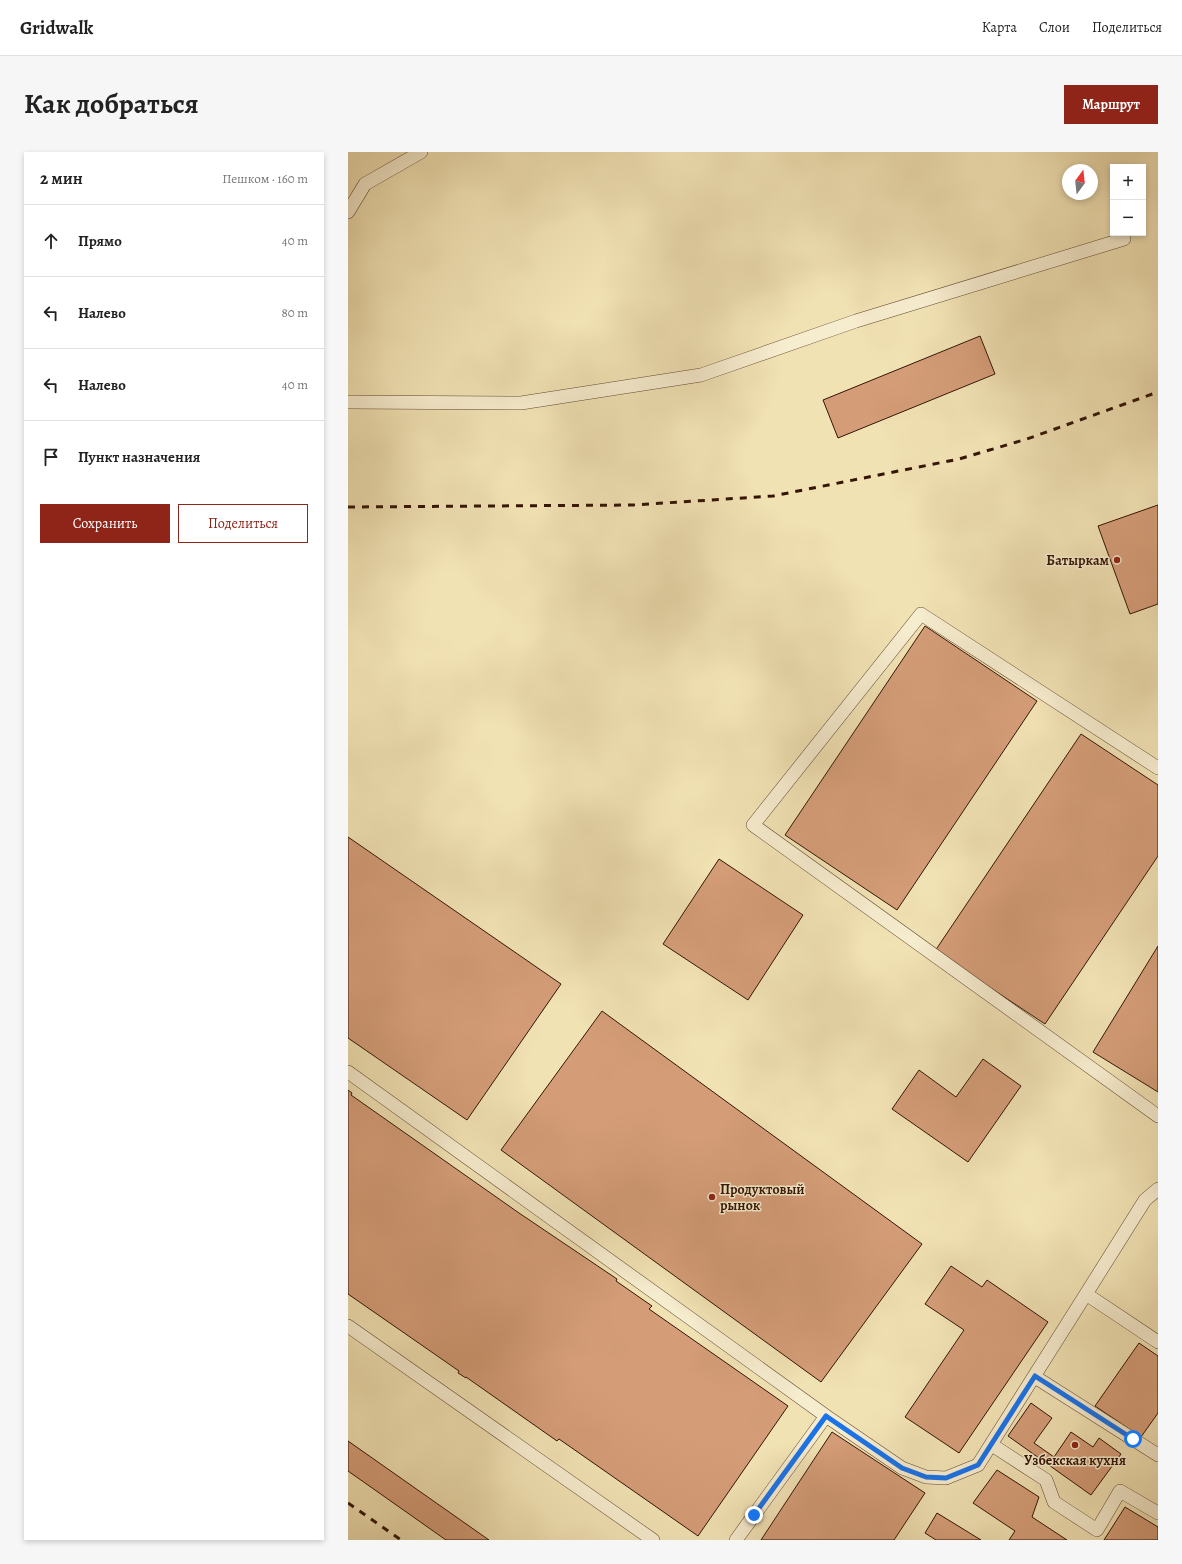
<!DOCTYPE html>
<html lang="ru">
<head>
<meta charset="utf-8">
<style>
  body { margin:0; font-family:Alegreya,serif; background:#f6f6f6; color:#222 }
  .controls { position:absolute; right:12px; top:12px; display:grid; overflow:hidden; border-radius:0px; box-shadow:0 2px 6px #0003 }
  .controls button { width:36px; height:36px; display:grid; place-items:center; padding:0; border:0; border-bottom:1px solid #e0e0e0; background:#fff; color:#222; font:20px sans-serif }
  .compass { position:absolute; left:714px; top:12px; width:36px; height:36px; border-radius:50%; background:#fff; box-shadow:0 2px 6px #0003; rotate:15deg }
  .stop { position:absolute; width:12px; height:12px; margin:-9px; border:3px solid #1a73e8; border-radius:50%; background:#fff }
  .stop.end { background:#1a73e8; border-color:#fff; box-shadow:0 1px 4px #0008 }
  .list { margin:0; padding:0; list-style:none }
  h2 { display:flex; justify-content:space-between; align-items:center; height:52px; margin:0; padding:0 16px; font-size:17px }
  h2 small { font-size:13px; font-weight:400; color:#767676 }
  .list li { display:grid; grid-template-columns:26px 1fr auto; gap:12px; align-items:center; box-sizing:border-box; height:72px; padding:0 16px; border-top:1px solid #e0e0e0 }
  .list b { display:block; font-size:15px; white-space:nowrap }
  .list em { font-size:13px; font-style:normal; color:#767676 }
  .actions { display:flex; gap:8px; padding:12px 16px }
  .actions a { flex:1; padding:9px 0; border:1px solid #8f2418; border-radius:0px; text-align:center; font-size:14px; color:#8f2418 }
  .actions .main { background:#8f2418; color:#fff }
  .icon { flex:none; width:22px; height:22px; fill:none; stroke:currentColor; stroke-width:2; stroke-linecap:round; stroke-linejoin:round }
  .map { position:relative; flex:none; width:810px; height:1388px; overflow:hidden; border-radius:0px }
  header { display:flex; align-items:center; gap:24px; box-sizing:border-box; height:56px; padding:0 20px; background:#fff; border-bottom:1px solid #e0e0e0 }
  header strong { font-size:19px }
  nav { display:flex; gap:22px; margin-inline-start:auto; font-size:14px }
  .intro { display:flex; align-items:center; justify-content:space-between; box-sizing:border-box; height:96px; padding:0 24px }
  h1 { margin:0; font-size:28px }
  .button { padding:10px 18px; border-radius:0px; background:#8f2418; color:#fff; font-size:14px; font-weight:700 }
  main { display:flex; gap:24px; padding:0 24px }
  aside { flex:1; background:#fff; border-radius:0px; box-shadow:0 2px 6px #0003 }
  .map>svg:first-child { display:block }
  .building { fill:#d49d78; stroke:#341405 }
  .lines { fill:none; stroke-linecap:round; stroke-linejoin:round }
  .service-casing { stroke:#634831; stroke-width:14 }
  .service { stroke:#f6ecce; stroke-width:13 }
  .rail { stroke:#341405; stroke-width:3; stroke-dasharray:7 7; stroke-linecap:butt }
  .route { stroke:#1a73e8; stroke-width:5 }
  .poi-dot { fill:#8f2418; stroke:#f6ecce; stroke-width:1.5 }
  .labels { text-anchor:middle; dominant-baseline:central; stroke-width:3; stroke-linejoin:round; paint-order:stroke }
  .poi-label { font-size:14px; font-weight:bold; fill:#341405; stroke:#f6ecce; text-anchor:end }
</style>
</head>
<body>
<header>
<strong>Gridwalk</strong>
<nav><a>Карта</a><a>Слои</a><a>Поделиться</a></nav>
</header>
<div class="intro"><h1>Как добраться</h1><a class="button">Маршрут</a></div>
<main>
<aside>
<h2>2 мин<small>Пешком · 160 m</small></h2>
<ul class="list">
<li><svg class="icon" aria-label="ahead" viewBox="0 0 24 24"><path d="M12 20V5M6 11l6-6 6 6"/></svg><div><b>Прямо</b></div><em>40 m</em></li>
<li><svg class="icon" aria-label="left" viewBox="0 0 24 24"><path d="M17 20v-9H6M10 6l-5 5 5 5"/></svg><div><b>Налево</b></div><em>80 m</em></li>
<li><svg class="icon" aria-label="left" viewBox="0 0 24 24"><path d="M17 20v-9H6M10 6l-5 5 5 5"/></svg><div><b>Налево</b></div><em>40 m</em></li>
<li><svg class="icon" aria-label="arrive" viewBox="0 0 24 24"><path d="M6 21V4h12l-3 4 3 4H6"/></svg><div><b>Пункт назначения</b></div></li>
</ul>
<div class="actions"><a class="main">Сохранить</a><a>Поделиться</a></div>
</aside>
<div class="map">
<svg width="810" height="1388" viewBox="0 0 810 1388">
  <rect width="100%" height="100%" fill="#f1e2b4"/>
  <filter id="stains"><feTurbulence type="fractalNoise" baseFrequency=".005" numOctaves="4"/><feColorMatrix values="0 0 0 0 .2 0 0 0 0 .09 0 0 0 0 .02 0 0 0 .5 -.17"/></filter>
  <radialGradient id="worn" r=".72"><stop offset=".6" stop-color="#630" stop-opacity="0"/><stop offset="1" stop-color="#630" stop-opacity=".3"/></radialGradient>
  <path class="building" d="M632,184L647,222L490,286L475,248Z
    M810,353V452L782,462L750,374Z
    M577,474L689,549L549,758L437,683Z
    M733,582L810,633V704L697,872L587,799Z
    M0,685L213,832L119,968L0,886Z
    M371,707L455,763L400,848L315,792Z
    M810,794V940L745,900Z
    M254,859L574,1092L473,1230L153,998Z
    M635,907L673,934L620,1010L544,957L571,918L608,945Z
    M0,938L4,941L3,943L171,1061L269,1127L268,1129L304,1154L301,1157L440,1254L350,1384L211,1287L209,1289L118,1225V1226L110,1221L111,1219L0,1142Z
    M603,1114L634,1135L639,1128L700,1170L611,1301L557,1265L616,1178L577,1152Z
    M791,1191L810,1204V1261L793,1285L747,1254Z
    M683,1251L704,1266L686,1291L706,1305L723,1280L745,1295L751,1286L773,1302L743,1343L660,1284Z
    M484,1280L577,1341L546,1388H413Z
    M0,1289L141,1388H98L0,1319Z
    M649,1318L691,1345L684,1365L719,1388H661L667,1379L625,1351Z
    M777,1355L810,1375V1388H756Z
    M589,1361L633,1388H588L577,1381Z"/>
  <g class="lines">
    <defs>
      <path id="service" d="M0,60L17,32L73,0
        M0,250L173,251L353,223L508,169L776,87
        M810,616L573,462L405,673L810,964
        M0,920L478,1264L554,1316L578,1325L598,1326L630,1313L738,1142
        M810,1037L797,1048L738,1142L810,1190
        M0,1174L305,1388
        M687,1225L810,1303
        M644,1293L698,1328L706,1350L749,1378L772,1339L810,1361
        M388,1388L478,1264"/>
    </defs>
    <use href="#service" class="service-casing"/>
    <use href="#service" class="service"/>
    <path class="rail" d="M0,355L285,353L425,344L611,307L679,287L810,240
      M0,1351L53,1388"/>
  </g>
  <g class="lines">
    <path class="route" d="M406,1363L478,1264L554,1316L578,1325L598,1326L630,1313L687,1224L785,1287"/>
  </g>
  <g class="poi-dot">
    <circle cx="769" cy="408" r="4"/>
    <circle cx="364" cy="1045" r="4"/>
    <circle cx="727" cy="1293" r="4"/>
  </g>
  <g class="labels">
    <g class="poi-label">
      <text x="761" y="408">Батыркам</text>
      <text x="372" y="1037" text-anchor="start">Продуктовый<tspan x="372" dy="16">рынок</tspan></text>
      <text x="727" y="1308" text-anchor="middle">Узбекская кухня</text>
    </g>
  </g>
  <rect width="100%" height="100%" filter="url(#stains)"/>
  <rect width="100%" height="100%" fill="url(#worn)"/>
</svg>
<div class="controls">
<button>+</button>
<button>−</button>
</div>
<svg class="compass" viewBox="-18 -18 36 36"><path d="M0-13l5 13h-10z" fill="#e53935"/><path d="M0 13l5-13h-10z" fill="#767676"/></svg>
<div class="stop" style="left:785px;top:1287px"></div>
<div class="stop end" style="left:406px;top:1363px"></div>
</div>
</main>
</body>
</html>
